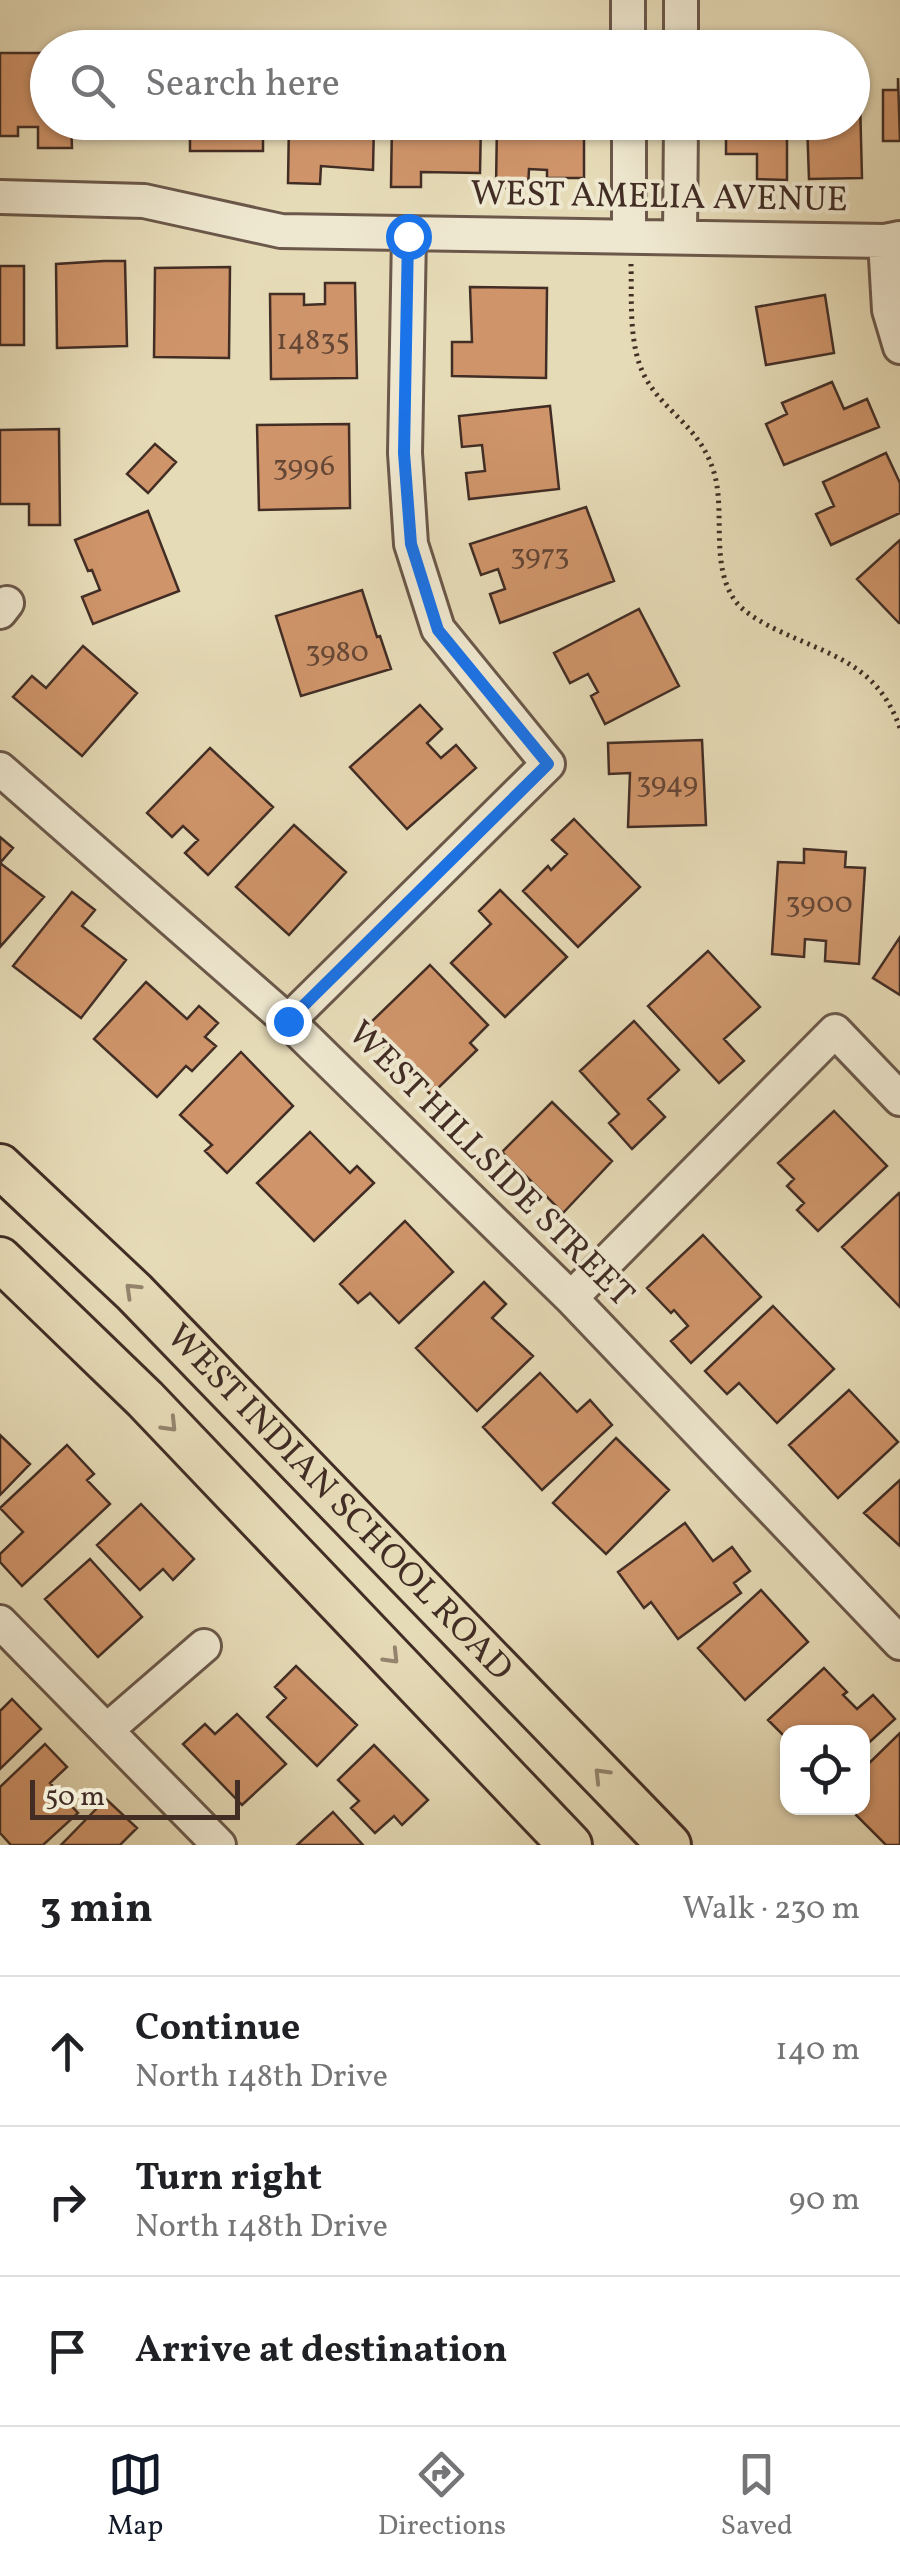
<!DOCTYPE html>
<html lang="en">
<head>
<meta charset="utf-8">
<style>
  body { margin:0; font-family:Vollkorn,serif; background:#f6f6f6; color:#202124 }
  .controls { position:absolute; right:30px; bottom:30px; display:grid; overflow:hidden; border-radius:20px; box-shadow:0 2px 8px #0004 }
  .controls button { width:90px; height:90px; display:grid; place-items:center; padding:0; border:0; border-bottom:2px solid #e0e0e0; background:#fff; color:#202124; font:50px sans-serif }
  .scale { position:absolute; left:30px; bottom:25px; width:210px; box-sizing:border-box; padding-left:10px; border:5px solid #422d25; border-top:0; font-size:28px; line-height:35px; white-space:nowrap; color:#422d25; -webkit-text-stroke:8px #efe8d0; paint-order:stroke }
  .stop { position:absolute; width:30px; height:30px; margin:-22px; border:8px solid #1a73e8; border-radius:50%; background:#fff }
  .stop.end { background:#1a73e8; border-color:#fff; box-shadow:0 2px 10px #0008 }
  .list { margin:0; padding:0; list-style:none }
  h2 { display:flex; justify-content:space-between; align-items:center; height:130px; margin:0; padding:0 40px; font-size:42px }
  h2 small { font-size:32px; font-weight:400; color:#757577 }
  .list li { display:grid; grid-template-columns:65px 1fr auto; gap:30px; align-items:center; box-sizing:border-box; height:150px; padding:0 40px; border-top:2px solid #e0e0e0 }
  .list b { display:block; font-size:38px; white-space:nowrap }
  .list p { margin:0; font-size:32px; white-space:nowrap; color:#757577 }
  .list em { font-size:32px; font-style:normal; color:#757577 }
  .icon { flex:none; width:55px; height:55px; fill:none; stroke:currentColor; stroke-width:2; stroke-linecap:round; stroke-linejoin:round }
  .map { position:relative; flex:none; width:900px; height:1845px; overflow:hidden }
  .search { position:absolute; background:#fff; box-shadow:0 2px 8px #0004; left:30px; right:30px; top:30px; height:110px; display:flex; align-items:center; gap:25px; box-sizing:border-box; padding:0 35px; border-radius:55px; color:#757577; font-size:38px }
  .sheet { height:580px; background:#fff }
  nav { display:flex; justify-content:space-around; align-items:center; box-sizing:border-box; height:140px; border-top:2px solid #e0e0e0; background:#fff; font-size:28px; color:#757577 }
  nav a { display:grid; justify-items:center; gap:5px }
  nav .on { color:#111827 }
  .map>svg:first-child { display:block }
  .building { fill:#cf946a; stroke:#422d25; stroke-width:2.5 }
  .lines { fill:none; stroke-linecap:round; stroke-linejoin:round }
  .minor-casing { stroke:#6b584a; stroke-width:38 }
  .major-casing { stroke:#422d25; stroke-width:48 }
  .path { stroke:#422d25; stroke-width:5; stroke-dasharray:2.5 5; stroke-linecap:butt }
  .minor { stroke:#efe8d0; stroke-width:32 }
  .major { stroke:#e6dbb7; stroke-width:42 }
  .oneway { stroke:#94846e }
  .route { stroke:#1a73e8; stroke-width:12 }
  .labels { text-anchor:middle; dominant-baseline:central; stroke-width:8; stroke-linejoin:round; paint-order:stroke }
  .number-label { font-size:30px; fill:#654736 }
  .street-label { font-size:35px; fill:#422d25; stroke:#efe8d0 }
</style>
</head>
<body>
<div class="map">
<svg width="900" height="1845" viewBox="0 0 900 1845">
  <rect width="100%" height="100%" fill="#e6dbb7"/>
  <filter id="stains"><feTurbulence type="fractalNoise" baseFrequency=".002" numOctaves="4"/><feColorMatrix values="0 0 0 0 .2 0 0 0 0 .09 0 0 0 0 .02 0 0 0 .5 -.17"/></filter>
  <radialGradient id="worn" r=".72"><stop offset=".6" stop-color="#630" stop-opacity="0"/><stop offset="1" stop-color="#630" stop-opacity=".3"/></radialGradient>
  <path class="building" d="M0,53H48V122H71L72,148H38V127H18V136H0Z
    M898,78L900,141H883V90H898Z
    M852,100H860L862,178L809,179L807,122H852Z
    M93,122H167V137L93,135Z
    M190,122H263V151H190Z
    M289,122H374L373,170L321,166L320,184L288,183Z
    M392,122H481L480,173L421,172V187H391Z
    M497,122H584V178H547V170L529,169L528,188H496Z
    M726,122H787V180L757,179V154H726Z
    M104,261H125L127,346L57,348L56,264Z
    M0,266H24V345H0Z
    M230,267L229,358L154,357L155,268Z
    M325,283H355L357,378L271,379L270,294H304V305L325,304Z
    M470,287L547,288L546,378L452,376V342H472Z
    M825,295L834,353L766,365L756,307Z
    M832,382L844,409L867,399L879,427L784,465L766,424L787,414L782,403Z
    M550,406L559,489L469,499L466,473L485,471L482,445L462,447L459,416Z
    M349,424L350,508L259,510L257,425Z
    M59,429L60,525H29V504H0V430Z
    M155,444L176,462L148,493L127,474Z
    M886,453L900,483V513L831,545L816,514L834,506L823,482Z
    M586,507L614,581L500,623L490,594L505,589L498,569L481,575L470,544Z
    M148,511L179,591L93,624L82,597L100,590L92,570L88,571L75,540Z
    M900,540V623H899L857,579Z
    M362,590L377,637L380,636L391,669L301,696L276,616Z
    M639,609L679,686L605,724L591,696L598,692L588,674L570,683L554,653Z
    M83,646L137,693L82,756L13,697L32,676L46,688Z
    M420,705L442,729L427,743L441,758L456,745L476,768L407,829L350,767Z
    M702,740L706,825L628,827L630,773L609,774L608,743Z
    M210,748L273,807L208,875L185,853L198,840L183,826L172,837L147,813Z
    M574,819L640,887L578,947L523,891L548,866L551,870L567,854L552,840Z
    M294,825L346,872L289,935L236,887Z
    M0,837L13,848L0,863Z
    M804,849L846,852L845,867L865,868L859,964L825,961L826,941L805,939L804,957L772,954L778,862L804,863Z
    M0,863L44,897L0,947Z
    M500,890L567,957L505,1017L451,963L491,924L479,911Z
    M72,892L95,910L82,926L126,960L81,1018L13,966Z
    M900,937V995L873,978Z
    M708,951L760,1007L724,1039L744,1061L719,1083L648,1006Z
    M430,965L488,1025L470,1043L477,1050L431,1095L365,1028Z
    M146,982L187,1019L199,1006L218,1023L205,1037L216,1046L192,1071L186,1066L157,1097L94,1039Z
    M634,1021L679,1070L648,1099L665,1117L632,1149L609,1123L619,1114L580,1071Z
    M241,1052L293,1106L227,1173L205,1151L212,1145L180,1115Z
    M552,1102L612,1161L563,1213L502,1152Z
    M834,1111L887,1166L818,1231L797,1210L804,1203L787,1186L794,1179L778,1163Z
    M310,1132L350,1173L357,1166L374,1183L314,1241L257,1183Z
    M899,1193L900,1194V1307L842,1247Z
    M405,1221L453,1272L399,1323L370,1293L358,1303L340,1284Z
    M703,1235L761,1297L691,1363L671,1341L688,1326L674,1310L671,1313L647,1288Z
    M484,1282L506,1304L492,1318L533,1356L477,1411L416,1348Z
    M773,1306L834,1369L777,1423L739,1383L727,1394L705,1371Z
    M540,1373L577,1412L590,1400L612,1425L542,1490L483,1427Z
    M849,1390L898,1442L838,1498L789,1445Z
    M0,1435L30,1464L0,1495Z
    M616,1438L669,1490L606,1554L553,1503Z
    M67,1445L94,1474L87,1480L110,1504L22,1586L0,1562V1554L23,1532L0,1508Z
    M900,1480V1546L864,1513Z
    M141,1504L194,1559L173,1580L163,1569L140,1590L97,1545Z
    M685,1523L713,1561L732,1547L750,1571L734,1583L741,1593L678,1639L651,1602L644,1608L618,1572Z
    M90,1559L142,1617L98,1657L45,1599Z
    M761,1590L808,1642L745,1700L698,1648Z
    M296,1666L357,1725L317,1766L267,1717L286,1698L275,1687Z
    M824,1668L847,1692L843,1695L857,1709L873,1695L895,1719L862,1749V1732H788V1740L768,1720Z
    M12,1699L41,1729L0,1769V1711Z
    M237,1714L286,1764L242,1805L183,1744L205,1724L215,1734Z
    M900,1733V1845H886L849,1808H862V1770Z
    M45,1744L67,1767L50,1783L78,1813L43,1845H11L0,1833V1787Z
    M374,1745L428,1800L402,1825L394,1816L375,1833L351,1808L359,1801L338,1780Z
    M106,1799L137,1828L120,1845H61Z
    M333,1812L363,1845H297Z"/>
  <g class="lines">
    <defs>
      <path id="minor" d="M628,0V48
        M681,48V0
        M629,122V236
        M0,197L144,201L281,231L885,241L900,238
        M680,236L681,122
        M885,241L889,310L900,347
        M0,612L7,603
        M0,769L288,1021L571,1298L900,1643
        M288,1021L548,764L438,629L411,544L405,453L409,235
        M571,1298L835,1031L900,1099
        M0,1622L219,1845
        M108,1729L204,1646"/>
      <g id="major">
        <path id="s1" d="M0,1166L134,1292L669,1845"/>
        <path d="M0,1259L145,1399L570,1845"/>
      </g>
    </defs>
    <use href="#minor" class="minor-casing"/>
    <use href="#major" class="major-casing"/>
    <path class="path" d="M631,264C632,299 628,345 645,377C665,414 702,427 715,476C725,516 710,567 736,602C745,613 761,622 773,628C830,656 876,662 900,728"/>
    <use href="#minor" class="minor"/>
    <use href="#major" class="major"/>
  </g>
  <defs><path id="oneway-chevron" d="M-2-3.5L2.5 0L-2 3.5" fill="none" stroke-width="1.6" stroke-linecap="round" stroke-linejoin="round" transform="scale(2.5)"/></defs>
  <g class="oneway">
    <use href="#oneway-chevron" transform="translate(132 1290) rotate(-136)"/>
    <use href="#oneway-chevron" transform="translate(170 1425) rotate(46)"/>
    <use href="#oneway-chevron" transform="translate(392 1657) rotate(46)"/>
    <use href="#oneway-chevron" transform="translate(601 1775) rotate(-134)"/>
  </g>
  <g class="lines">
    <path class="route" d="M288,1021L548,764L438,630L411,544L404,453L408,236"/>
  </g>
  <g class="labels">
    <g class="number-label">
      <text x="313" y="341">14835</text>
      <text x="304" y="467">3996</text>
      <text x="540" y="556">3973</text>
      <text x="337" y="653">3980</text>
      <text x="667" y="784">3949</text>
      <text x="819" y="904">3900</text>
    </g>
    <g class="street-label">
      <text transform="translate(659 198) rotate(1)">WEST AMELIA AVENUE</text>
      <text transform="translate(490 1165) rotate(45)">WEST HILLSIDE STREET</text>
      <text stroke="none"><textPath href="#s1" startOffset="478">WEST INDIAN SCHOOL ROAD</textPath></text>
    </g>
  </g>
  <rect width="100%" height="100%" filter="url(#stains)"/>
  <rect width="100%" height="100%" fill="url(#worn)"/>
</svg>
<div class="controls">
<button><svg class="icon" aria-label="locate" viewBox="0 0 24 24"><circle cx="12" cy="12" r="6"/><path d="M12 2v4M12 18v4M2 12h4M18 12h4"/></svg></button>
</div>
<div class="scale">50 m</div>
<div class="stop" style="left:408px;top:236px"></div>
<div class="stop end" style="left:288px;top:1021px"></div>
<div class="search"><svg class="icon" aria-label="search" viewBox="0 0 24 24"><circle cx="10" cy="10" r="6"/><path d="M15 15l6 6"/></svg>Search here</div>
</div>
<section class="sheet">
<h2>3 min<small>Walk · 230 m</small></h2>
<ul class="list">
<li><svg class="icon" aria-label="ahead" viewBox="0 0 24 24"><path d="M12 20V5M6 11l6-6 6 6"/></svg><div><b>Continue</b><p>North 148th Drive</p></div><em>140 m</em></li>
<li><svg class="icon" aria-label="right" viewBox="0 0 24 24"><path d="M7 20v-9h11M14 6l5 5-5 5"/></svg><div><b>Turn right</b><p>North 148th Drive</p></div><em>90 m</em></li>
<li><svg class="icon" aria-label="arrive" viewBox="0 0 24 24"><path d="M6 21V4h12l-3 4 3 4H6"/></svg><div><b>Arrive at destination</b></div></li>
</ul>
</section>
<nav>
<a class="on"><svg class="icon" aria-label="map" viewBox="0 0 24 24"><path d="M3 6l6-2 6 2 6-2v14l-6 2-6-2-6 2zM9 4v14M15 6v14"/></svg>Map</a>
<a><svg class="icon" aria-label="directions" viewBox="0 0 24 24"><path d="M12 3l9 9-9 9-9-9zM9 14v-3h6M13 9l2 2-2 2"/></svg>Directions</a>
<a><svg class="icon" aria-label="saved" viewBox="0 0 24 24"><path d="M7 4h10v16l-5-4-5 4z"/></svg>Saved</a>
</nav>
</body>
</html>
